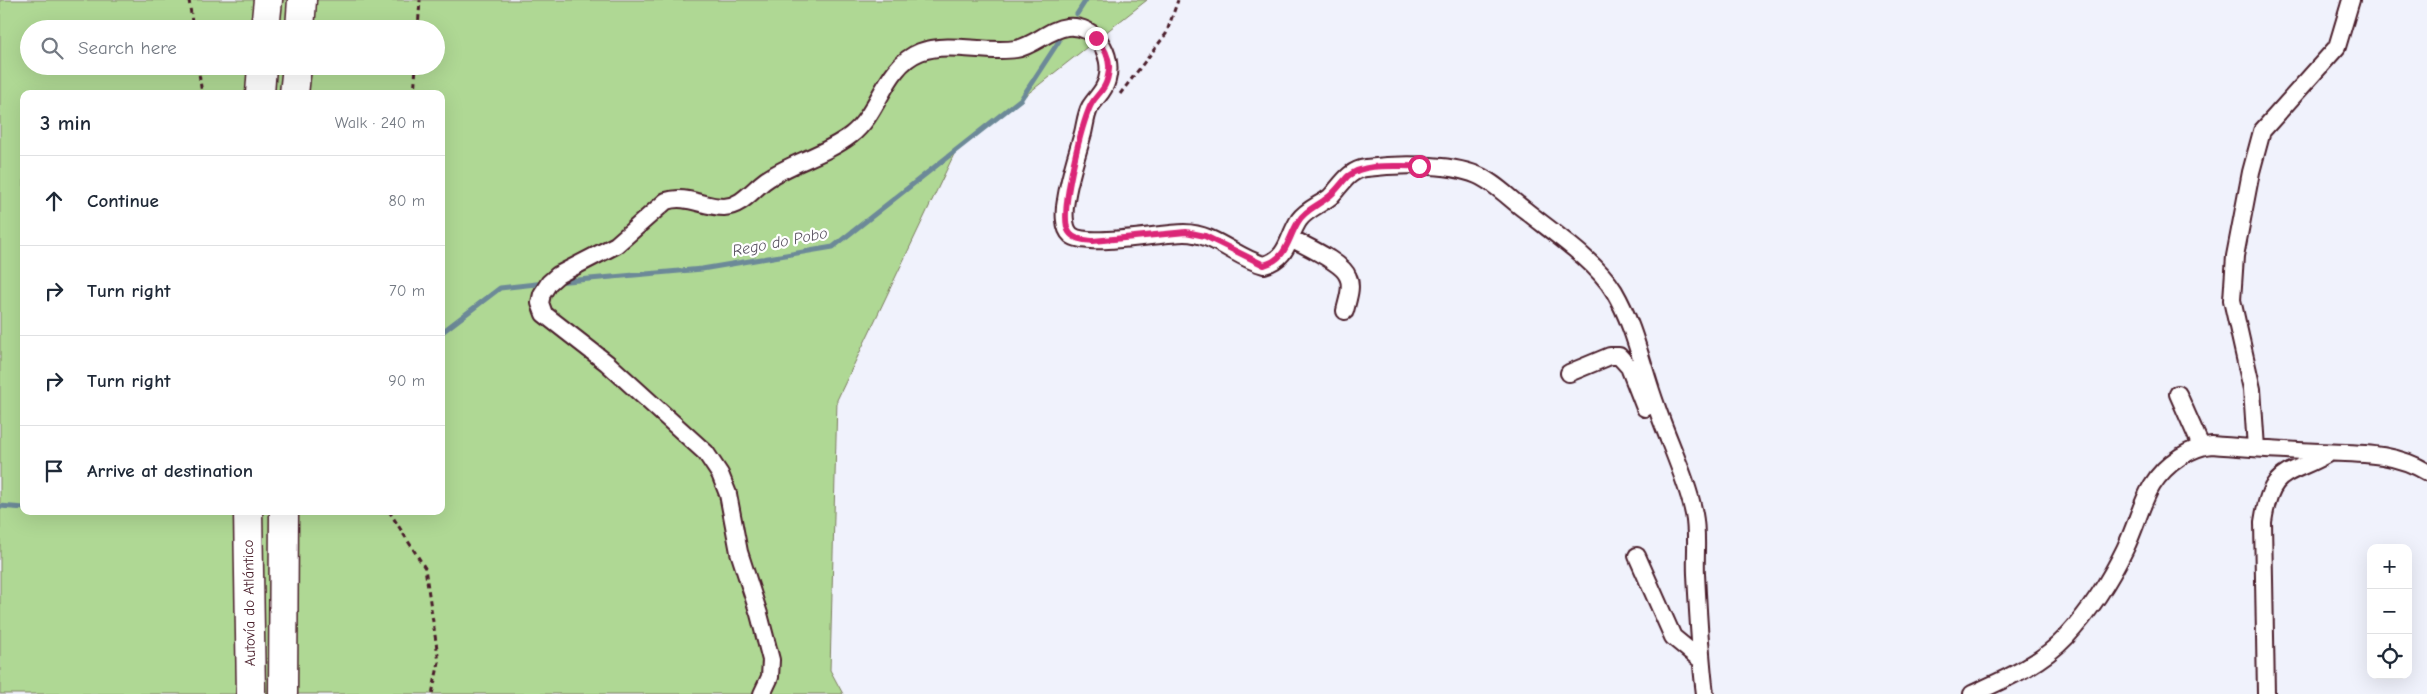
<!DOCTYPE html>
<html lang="en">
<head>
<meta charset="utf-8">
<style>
  body { margin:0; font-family:"Comic Neue",sans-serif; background:#f2f2f3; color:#1f2937 }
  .controls { position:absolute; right:15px; bottom:15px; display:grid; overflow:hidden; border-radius:10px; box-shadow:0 5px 20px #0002 }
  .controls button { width:45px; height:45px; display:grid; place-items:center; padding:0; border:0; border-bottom:1px solid #e0e1e3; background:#fff; color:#1f2937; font:25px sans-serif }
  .stop { position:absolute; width:15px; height:15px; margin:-11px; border:4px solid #db2777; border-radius:50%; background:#fff }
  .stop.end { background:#db2777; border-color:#fff; box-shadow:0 1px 5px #0008 }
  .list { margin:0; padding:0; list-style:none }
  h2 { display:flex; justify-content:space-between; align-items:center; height:65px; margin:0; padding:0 20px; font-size:21px }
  h2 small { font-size:16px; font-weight:400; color:#747a83 }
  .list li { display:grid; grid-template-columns:32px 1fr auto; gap:15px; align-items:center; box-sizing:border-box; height:90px; padding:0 20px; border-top:1px solid #e0e1e3 }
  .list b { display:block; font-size:19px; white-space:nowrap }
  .list em { font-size:16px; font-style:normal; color:#747a83 }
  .icon { flex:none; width:28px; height:28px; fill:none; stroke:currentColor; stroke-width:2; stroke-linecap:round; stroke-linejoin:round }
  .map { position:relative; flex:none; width:2427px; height:694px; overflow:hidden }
  .search { position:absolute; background:#fff; box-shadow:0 5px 20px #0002; left:20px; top:20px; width:425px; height:55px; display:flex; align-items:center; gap:12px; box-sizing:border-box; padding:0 18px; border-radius:28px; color:#747a83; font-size:19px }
  .panel { position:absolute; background:#fff; box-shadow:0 5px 20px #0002; left:20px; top:90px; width:425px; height:425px; border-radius:10px }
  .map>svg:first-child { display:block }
  .green { fill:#afd894; stroke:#7c7c60; fill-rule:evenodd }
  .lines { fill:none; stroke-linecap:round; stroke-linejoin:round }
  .stream { stroke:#6c8998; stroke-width:5 }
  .street-casing { stroke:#4a1f2b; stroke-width:20 }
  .highway-casing { stroke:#4a1f2b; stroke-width:31 }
  .path { stroke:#4a1f2b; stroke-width:3; stroke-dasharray:5 4; stroke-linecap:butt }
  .street { stroke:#fff; stroke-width:16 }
  .highway { stroke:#fff; stroke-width:28 }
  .route { stroke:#db2777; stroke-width:6 }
  .labels { text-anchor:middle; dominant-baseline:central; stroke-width:4.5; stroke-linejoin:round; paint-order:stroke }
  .street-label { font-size:15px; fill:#4a1f2b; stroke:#fff }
  .water-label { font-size:16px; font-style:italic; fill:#5b5462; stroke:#fff }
</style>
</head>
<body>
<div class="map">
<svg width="2427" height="694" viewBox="0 0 2427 694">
  <rect width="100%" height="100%" fill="#f0f2fc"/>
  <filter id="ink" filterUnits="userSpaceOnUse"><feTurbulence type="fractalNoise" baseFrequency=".02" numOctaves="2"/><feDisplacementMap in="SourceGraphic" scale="10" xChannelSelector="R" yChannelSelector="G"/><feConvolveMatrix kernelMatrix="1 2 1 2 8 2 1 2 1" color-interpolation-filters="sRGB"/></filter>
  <g filter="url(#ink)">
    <path class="green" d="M0,0H1147L956,150L837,400L830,670L843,694H0ZM29,29H436V66H29ZM24,94H441V511H24Z"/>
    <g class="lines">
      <path class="stream" d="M1077,14L1086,0
        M556,282L702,269L833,247L1021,99L1059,41
        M441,333L500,288L545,283
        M0,506L24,508"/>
      <defs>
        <path id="street" d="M1291,238C1305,246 1343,262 1348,277C1353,287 1347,301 1345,311
          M1569,373L1610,356H1619L1629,367L1645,408
          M2178,394L2201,446
          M2256,448L2252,389L2232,300L2235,256L2251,172L2262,131L2337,47L2351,0
          M1637,556L1673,637L1701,660
          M762,694L770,677L771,660L759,614L739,552L728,494L720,474L706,453L607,363L544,314L540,303L542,294L549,283L558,275L616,245L666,201C686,194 703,207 724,207C742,206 752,190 766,180C792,162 825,155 851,135C880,113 884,66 920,52C950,41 985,54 1016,49C1034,46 1049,29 1067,27C1096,24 1114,55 1107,80C1104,92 1096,97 1090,107C1086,114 1085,125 1083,133C1077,155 1069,178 1066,200C1064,210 1063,228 1071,235C1086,248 1161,233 1184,233C1215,233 1236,258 1264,265C1289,258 1287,238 1299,220C1307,209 1320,205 1330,197C1341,186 1348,170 1366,168C1396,164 1448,163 1477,175C1494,182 1510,199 1525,210C1552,232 1596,261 1614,291C1636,329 1642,368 1657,408C1668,440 1688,482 1694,514C1698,534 1695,554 1696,574C1698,614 1700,654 1705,694
          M1972,694C2005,679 2041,664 2066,637C2089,612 2110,580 2125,549C2143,512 2143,481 2180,457C2191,450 2200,446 2212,445C2248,448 2283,450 2319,452C2357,454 2392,451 2427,472
          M2266,694L2263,522C2271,467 2287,477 2327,454"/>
        <path id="highway" d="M265,29L268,0
          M300,29L302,0
          M260,94L262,66
          M294,94L297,66
          M248,511L251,694
          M283,694L284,511"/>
      </defs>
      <use href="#street" class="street-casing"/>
      <use href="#highway" class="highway-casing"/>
      <path class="path" d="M189,0L193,29
        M418,29L420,0
        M198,66L202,94
        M414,94L416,66
        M1120,94L1166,34L1178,0
        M389,511L425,568L439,662L432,694"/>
      <use href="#street" class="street"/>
      <use href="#highway" class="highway"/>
    </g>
  </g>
  <g class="lines" filter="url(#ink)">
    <path class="route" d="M1096,38C1104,47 1110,57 1109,69C1107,93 1095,93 1089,109C1081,129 1058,216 1069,232C1074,240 1085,240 1093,241L1186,232L1205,236L1264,265C1287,259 1287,240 1298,222C1304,211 1317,206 1327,198C1336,192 1341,183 1348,176C1366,162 1398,167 1419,166"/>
  </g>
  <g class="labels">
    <g class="street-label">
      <text transform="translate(249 603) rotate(-91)">Autovía do Atlántico</text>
    </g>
    <g class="water-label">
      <text transform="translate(780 242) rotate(-11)">Rego do Pobo</text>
    </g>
  </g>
</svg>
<div class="controls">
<button>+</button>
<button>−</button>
<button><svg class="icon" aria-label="locate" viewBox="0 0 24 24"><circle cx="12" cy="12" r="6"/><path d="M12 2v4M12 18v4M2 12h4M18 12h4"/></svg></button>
</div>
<div class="stop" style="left:1419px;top:166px"></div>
<div class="stop end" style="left:1096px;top:38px"></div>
<div class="search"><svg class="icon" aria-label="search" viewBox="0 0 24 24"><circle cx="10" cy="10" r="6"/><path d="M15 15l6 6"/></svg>Search here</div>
<section class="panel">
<h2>3 min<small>Walk · 240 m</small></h2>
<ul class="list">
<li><svg class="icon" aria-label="ahead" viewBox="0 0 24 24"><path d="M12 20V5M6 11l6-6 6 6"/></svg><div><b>Continue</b></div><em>80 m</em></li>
<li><svg class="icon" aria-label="right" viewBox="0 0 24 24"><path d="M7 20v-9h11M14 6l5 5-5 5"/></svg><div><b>Turn right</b></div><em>70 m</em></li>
<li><svg class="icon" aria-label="right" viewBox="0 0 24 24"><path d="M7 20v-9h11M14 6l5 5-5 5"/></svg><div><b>Turn right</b></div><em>90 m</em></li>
<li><svg class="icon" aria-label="arrive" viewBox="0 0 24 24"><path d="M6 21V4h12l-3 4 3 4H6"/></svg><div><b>Arrive at destination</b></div></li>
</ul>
</section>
</div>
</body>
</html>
